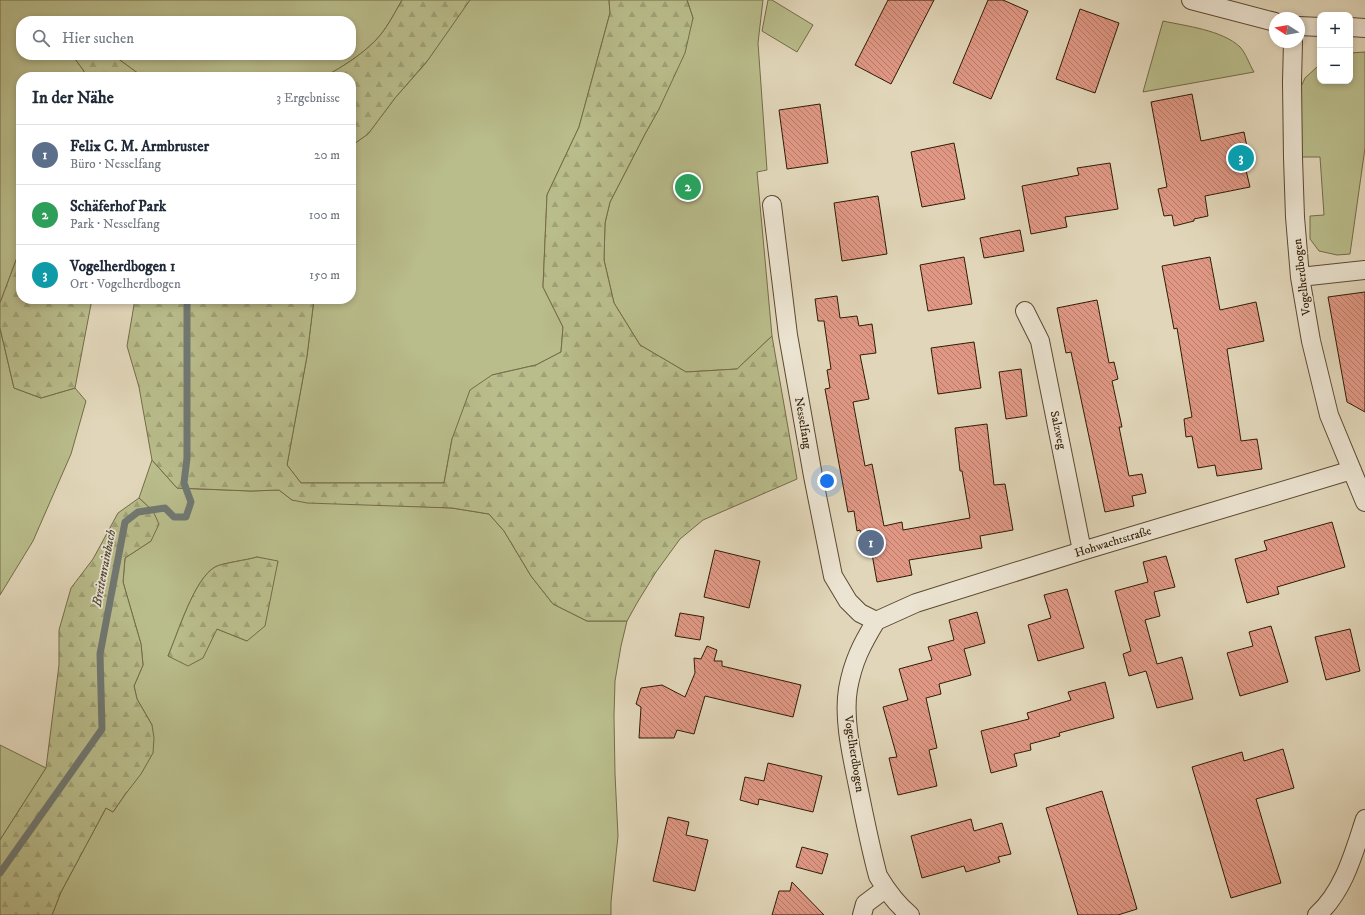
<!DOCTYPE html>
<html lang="de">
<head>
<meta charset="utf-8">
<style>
  body { margin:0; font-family:"IM FELL DW Pica",serif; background:#f2f2f3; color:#1f2937 }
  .controls { position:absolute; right:12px; top:12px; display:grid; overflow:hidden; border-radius:8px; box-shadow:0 2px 6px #0003 }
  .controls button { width:36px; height:36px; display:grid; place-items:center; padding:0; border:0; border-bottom:1px solid #e0e1e3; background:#fff; color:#1f2937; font:20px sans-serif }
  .compass { position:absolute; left:1269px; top:12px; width:36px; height:36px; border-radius:50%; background:#fff; box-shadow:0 2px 6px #0003; rotate:281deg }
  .you { position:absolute; left:827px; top:481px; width:14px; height:14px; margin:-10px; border:3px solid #fff; border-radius:50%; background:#1a73e8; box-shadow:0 0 0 6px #1a73e833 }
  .badge { display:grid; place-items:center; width:26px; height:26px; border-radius:50%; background:#8f2418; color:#fff; font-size:13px; font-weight:700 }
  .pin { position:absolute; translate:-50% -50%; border:2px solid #fff; box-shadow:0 1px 4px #0006 }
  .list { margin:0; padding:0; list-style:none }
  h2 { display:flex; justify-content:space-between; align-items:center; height:52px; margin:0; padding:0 16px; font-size:17px }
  h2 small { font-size:13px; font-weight:400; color:#747a83 }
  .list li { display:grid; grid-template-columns:26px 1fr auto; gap:12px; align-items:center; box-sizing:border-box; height:60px; padding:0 16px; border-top:1px solid #e0e1e3 }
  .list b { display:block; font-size:15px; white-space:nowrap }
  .list p { margin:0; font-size:13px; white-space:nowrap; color:#747a83 }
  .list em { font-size:13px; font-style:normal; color:#747a83 }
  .icon { flex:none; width:22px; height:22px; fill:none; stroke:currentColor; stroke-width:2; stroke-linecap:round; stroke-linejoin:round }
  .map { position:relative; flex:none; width:1365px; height:915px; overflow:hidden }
  .search { position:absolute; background:#fff; box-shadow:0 2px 6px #0003; left:16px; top:16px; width:340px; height:44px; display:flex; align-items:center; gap:10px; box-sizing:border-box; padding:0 14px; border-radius:16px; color:#747a83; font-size:15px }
  .panel { position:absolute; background:#fff; box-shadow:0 2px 6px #0003; left:16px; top:72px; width:340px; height:232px; border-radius:16px }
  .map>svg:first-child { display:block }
  .green { fill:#b9bc8b; stroke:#746c48; fill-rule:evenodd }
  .forest { fill:url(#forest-firs); stroke:#746c48 }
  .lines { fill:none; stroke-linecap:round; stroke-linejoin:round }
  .stream { stroke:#707872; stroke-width:7 }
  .building { fill:url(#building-back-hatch); stroke:#301c04 }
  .street-casing { stroke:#5c4a31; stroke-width:20 }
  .street { stroke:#ece4d2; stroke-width:18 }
  .labels { text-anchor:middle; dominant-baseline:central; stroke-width:3.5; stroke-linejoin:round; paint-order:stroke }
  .street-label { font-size:12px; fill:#301c04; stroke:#ece4d2 }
  .water-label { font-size:13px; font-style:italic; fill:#504a3b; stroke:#ece4d2 }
</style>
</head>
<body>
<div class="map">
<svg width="1365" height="915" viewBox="0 0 1365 915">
  <defs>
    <pattern id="forest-firs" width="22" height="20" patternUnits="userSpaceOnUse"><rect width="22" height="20" fill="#b9bc8b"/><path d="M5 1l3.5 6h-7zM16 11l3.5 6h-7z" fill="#9fa176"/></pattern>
    <pattern id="building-back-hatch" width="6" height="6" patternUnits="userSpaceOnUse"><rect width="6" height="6" fill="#e09885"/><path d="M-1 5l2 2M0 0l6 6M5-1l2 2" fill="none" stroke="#b67b6b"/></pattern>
  </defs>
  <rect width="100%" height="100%" fill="#e1d6b9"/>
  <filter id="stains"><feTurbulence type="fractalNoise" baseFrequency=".005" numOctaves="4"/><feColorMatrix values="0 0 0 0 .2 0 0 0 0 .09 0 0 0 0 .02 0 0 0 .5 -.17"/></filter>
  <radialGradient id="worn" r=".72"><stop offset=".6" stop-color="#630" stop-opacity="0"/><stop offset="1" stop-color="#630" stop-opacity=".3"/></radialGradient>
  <path class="green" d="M0,0H402C394,14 386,30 375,41C360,56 342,67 324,77H143L113,55H351V21H21V55H72L84,71V77H21V247L0,303Z
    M469,0H609L610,13L579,127L547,195L543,287L563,327L561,352L536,365L492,375L452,439L444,483H301L287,465L307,356L314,299H351V146L368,134L395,98L425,64Z
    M687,0H763L758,43L767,170L757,172L772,336L737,369L686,372L640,345L614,303L604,260L605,223L610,202L645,134L659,109L693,18Z
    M768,0H772L813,25L797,52L762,31Z
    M1163,21C1186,26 1222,30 1240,47C1246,53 1249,64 1254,72L1143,92Z
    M1365,52V148L1350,254L1337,255L1319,251L1310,239V216L1324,215L1320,157H1302L1299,91L1305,78L1317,67L1320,65V81H1350V53Z
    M0,328L14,388L41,398L75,388L86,401L71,454L33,541L0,595Z
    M152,460L177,488L251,491L279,490L292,500L452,508L489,514L504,531L531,576L553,604L587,621H627L621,646L615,681L614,716L615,774L618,836L611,902V915H52L61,892L106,808L113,812L124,796L152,725L137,699L134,686L143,665L141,644L123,582L125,558L151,541L153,511L139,498ZM257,557L278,562L247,641L217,629L168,656C178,633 194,579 215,567C222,563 248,560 257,557Z
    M0,745L46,768L0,840Z"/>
  <path class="forest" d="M402,0H470L428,60L395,98L368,134L351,146V77H324C342,67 360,56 375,41C386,30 394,14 402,0Z
    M609,0H687L693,18L685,53L659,109L645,134L610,202L605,223L604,260L614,303L640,345L686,372L737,369L772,336L797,479L703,520L680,539L656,572L637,603L627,621H587L553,604L531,576L504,531L489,514L452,508L307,503L292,500L279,490L251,491L177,488L152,460L139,387L127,346L135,299H314L307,356L287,465L301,483H444L452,439L470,390L492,375L536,365L561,352L563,327L543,287L547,195L579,127L610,13Z
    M72,55H113L143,77H84V71Z
    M21,247V299H92L75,388L41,398L14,388L0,328V303Z
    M139,498L153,511L159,524L151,541L125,558L123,582L141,644L143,665L134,686L137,699L152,725L154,738L153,753L141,774L124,796L113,812L106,808L61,892L52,915H0V840L46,768L59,665V630L71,588L93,559L118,513Z
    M257,557L278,561L265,626L247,641L217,629L203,658L188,666L168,656C178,633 194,579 215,567C222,563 248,560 257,557Z"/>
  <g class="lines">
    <path class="stream" d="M0,873L102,729L100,654L125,522L138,512L165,508L174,517H186L191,502L184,483L187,458V299"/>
  </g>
  <path class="building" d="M888,0H934L891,84L855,65Z
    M988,0H1003L1028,11L991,99L953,83Z
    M1080,9L1119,23L1095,93L1056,79Z
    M1192,94L1201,141L1244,132L1248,152L1243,153L1246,162H1244L1250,187L1205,196L1208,216L1194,219V221L1174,226L1172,215L1164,216L1158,189L1167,187L1151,102Z
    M820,104L828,163L787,169L779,110Z
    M954,143L965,199L922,207L911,152Z
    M1110,163L1118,209L1065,217L1067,227L1031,234L1022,186L1079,175L1077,168Z
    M878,196L887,254L842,261L834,203Z
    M1020,230L1024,251L984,258L980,238Z
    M964,257L972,304L928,311L920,265Z
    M1210,257L1220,310L1256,302L1264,341L1227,349L1241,441L1257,439L1262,469L1217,476L1215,465L1198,468L1192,436L1186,437L1184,419L1192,417L1177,328L1174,329L1162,266Z
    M1365,292V412L1347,402L1328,297Z
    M837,296L840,318L857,316L859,326L872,324L876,353L860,355L869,399L853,402L865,466L872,464L884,526L902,522L903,530L970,518L962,471H960L955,428L987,424L994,485L1005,484L1013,530L980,536L982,548L909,560L912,575L877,582L872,554L865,555L860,530L857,531L854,511L848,512L825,389L830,388L827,370L831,369L824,321H818L815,299Z
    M1097,300L1109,363L1114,362L1118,379L1112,381L1122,427H1119L1129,476L1142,474L1146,493L1132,496L1134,506L1105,512L1071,352L1066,353L1057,308Z
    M974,342L981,388L938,394L931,348Z
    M1021,369L1027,416L1006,419L999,372Z
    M1332,522L1345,567L1277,587L1279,594L1247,603L1235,559L1267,550L1264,541Z
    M715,550L760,561L749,608L704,597Z
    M1166,556L1175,587L1154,592L1160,616L1145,620L1157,664L1182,657L1193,699L1157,708L1146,671L1129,676L1123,654L1131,651L1115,591L1148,582L1143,562Z
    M1067,589L1084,648L1038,661L1028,625L1051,618L1044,595Z
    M977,612L985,643L964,649L971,675L939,684L941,694L926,698L937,748L929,750L937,786L898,795L889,758L897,757L883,707L908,700L899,669L932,660L928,647L954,640L949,620Z
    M680,613L704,617L700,640L675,636Z
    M1271,626L1288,682L1240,696L1227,653L1253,646L1249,632Z
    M1350,629L1360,671L1326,680L1315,637Z
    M707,646L717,650L714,661H722V666L801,685L793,717L705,696L694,734L677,730L674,738H639L641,707L636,704L641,688L662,685L685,697L695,673L694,658L701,659Z
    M1105,682L1114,718L1059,733L1060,736L1030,744L1031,750L1014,754L1017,766L991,773L981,731L1029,719L1027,713L1071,700L1068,692Z
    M1283,749L1294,788L1256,799L1281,883L1231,898L1192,767L1242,752L1244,761Z
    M768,763L822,776L813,812L759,799L758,805L740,800L745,777L764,781Z
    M1102,791L1137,909L1118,915H1078L1046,808Z
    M668,817L689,822L686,835L708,840L695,891L653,881Z
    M971,819L974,831L1002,823L1011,854L998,857L1000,862L966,872L964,866L922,878L911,836Z
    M802,847L828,854L822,874L796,867Z
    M792,882L824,915H772L779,891H790Z"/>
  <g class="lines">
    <defs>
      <path id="street" d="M1191,0L1275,22
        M1299,26L1320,27
        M1350,27L1365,28
        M1293,42L1292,82L1293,158L1295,217L1300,277L1311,341L1329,415L1365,502
        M772,205L788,335L813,476L833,576L848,601L860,613L876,621
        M1300,277L1365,270
        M1025,311L1040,341L1082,551
        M876,621L916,603L1082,551L1352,470
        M876,621C862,644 853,661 848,689C843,719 852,756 858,786C864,816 870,846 878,876C887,891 896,904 910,915
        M862,915L865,904L885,889
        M1317,915C1344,891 1354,852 1365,819"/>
    </defs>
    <use href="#street" class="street-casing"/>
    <use href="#street" class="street"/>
  </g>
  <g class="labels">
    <g class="street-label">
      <text transform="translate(1302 277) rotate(-97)">Vogelherdbogen</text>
      <text transform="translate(803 423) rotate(80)">Nesselfang</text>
      <text transform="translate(1058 430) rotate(78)">Salzweg</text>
      <text transform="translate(1113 542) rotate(-17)">Hohwachtstraße</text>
      <text transform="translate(854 754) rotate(81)">Vogelherdbogen</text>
    </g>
    <g class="water-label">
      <text transform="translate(104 568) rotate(-79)">Breitenrainbach</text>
    </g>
  </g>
  <rect width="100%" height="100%" filter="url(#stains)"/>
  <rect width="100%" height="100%" fill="url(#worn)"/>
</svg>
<div class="controls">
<button>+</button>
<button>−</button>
</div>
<svg class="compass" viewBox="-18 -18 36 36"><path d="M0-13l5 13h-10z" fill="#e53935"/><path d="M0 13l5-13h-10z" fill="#747a83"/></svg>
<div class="you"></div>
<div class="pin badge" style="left:871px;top:543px;background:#5c6f8a">1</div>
<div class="pin badge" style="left:688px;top:187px;background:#2e9e5b">2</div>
<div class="pin badge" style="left:1241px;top:158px;background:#0f9aa8">3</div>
<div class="search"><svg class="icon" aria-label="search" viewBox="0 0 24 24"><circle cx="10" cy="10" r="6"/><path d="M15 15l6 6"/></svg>Hier suchen</div>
<section class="panel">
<h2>In der Nähe<small>3 Ergebnisse</small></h2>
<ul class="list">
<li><span class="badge" style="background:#5c6f8a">1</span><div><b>Felix C. M. Armbruster</b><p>Büro · Nesselfang</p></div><em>20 m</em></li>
<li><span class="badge" style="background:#2e9e5b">2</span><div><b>Schäferhof Park</b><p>Park · Nesselfang</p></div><em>100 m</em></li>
<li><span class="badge" style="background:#0f9aa8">3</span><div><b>Vogelherdbogen 1</b><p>Ort · Vogelherdbogen</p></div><em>150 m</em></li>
</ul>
</section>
</div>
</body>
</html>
